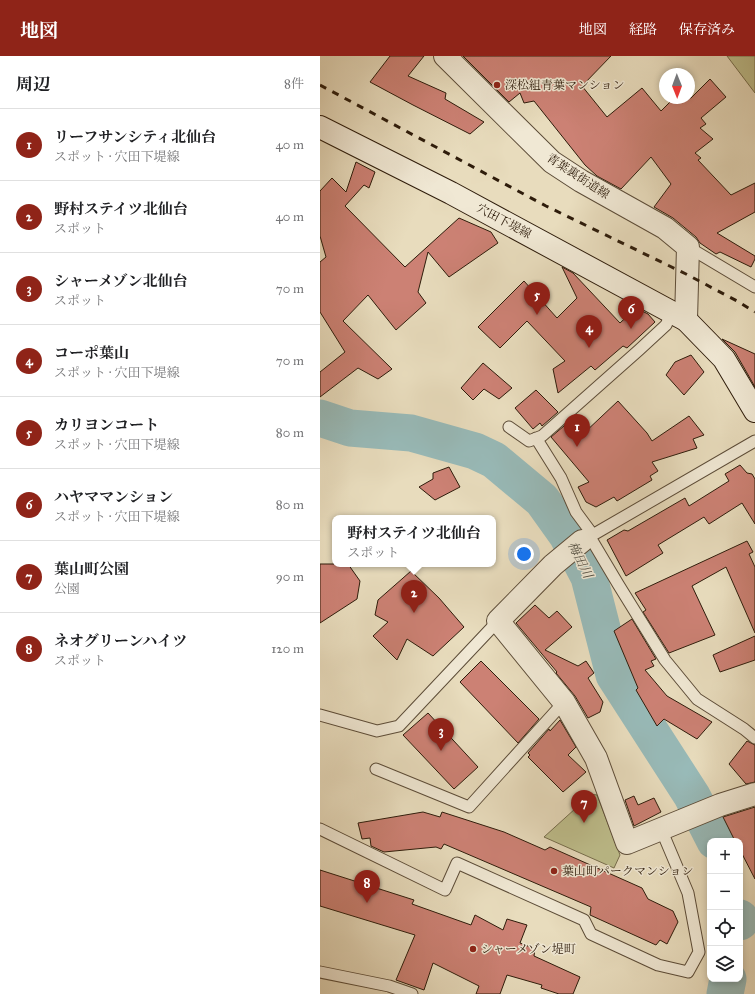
<!DOCTYPE html>
<html lang="ja">
<head>
<meta charset="utf-8">
<style>
  body { margin:0; font-family:"IM FELL Great Primer","Noto Serif JP",serif; background:#f2f2f2; color:#202124 }
  .controls { position:absolute; right:12px; bottom:12px; display:grid; overflow:hidden; border-radius:8px; box-shadow:0 2px 6px #0003 }
  .controls button { width:36px; height:36px; display:grid; place-items:center; padding:0; border:0; border-bottom:1px solid #e0e0e0; background:#fff; color:#202124; font:20px sans-serif }
  .compass { position:absolute; left:339px; top:12px; width:36px; height:36px; border-radius:50%; background:#fff; box-shadow:0 2px 6px #0003; rotate:179deg }
  .you { position:absolute; left:204px; top:498px; width:14px; height:14px; margin:-10px; border:3px solid #fff; border-radius:50%; background:#1a73e8; box-shadow:0 0 0 6px #1a73e833 }
  .badge { display:grid; place-items:center; width:26px; height:26px; border-radius:50%; background:#8f2418; color:#fff; font-size:13px; font-weight:700 }
  .pin { position:absolute; translate:-50% -33px; filter:drop-shadow(0 1px 2px #0008) }
  .pin::after { content:''; position:absolute; top:21px; width:14px; height:12px; background:inherit; clip-path:polygon(0 0,100% 0,50% 100%) }
  .popup { position:absolute; left:12px; top:459px; width:164px; height:52px; box-sizing:border-box; display:grid; place-content:center; border-radius:8px; background:#fff; filter:drop-shadow(0 1px 3px #0005); font-size:13px; white-space:nowrap; color:#757577 }
  .popup b { font-size:15px; color:#202124 }
  .popup::after { content:''; position:absolute; left:50%; top:100%; margin-left:-8px; border:8px solid transparent; border-top-color:#fff }
  .list { margin:0; padding:0; list-style:none }
  h2 { display:flex; justify-content:space-between; align-items:center; height:52px; margin:0; padding:0 16px; font-size:17px }
  h2 small { font-size:13px; font-weight:400; color:#757577 }
  .list li { display:grid; grid-template-columns:26px 1fr auto; gap:12px; align-items:center; box-sizing:border-box; height:72px; padding:0 16px; border-top:1px solid #e0e0e0 }
  .list b { display:block; font-size:15px; white-space:nowrap }
  .list p { margin:0; font-size:13px; white-space:nowrap; color:#757577 }
  .list em { font-size:13px; font-style:normal; color:#757577 }
  .icon { flex:none; width:22px; height:22px; fill:none; stroke:currentColor; stroke-width:2; stroke-linecap:round; stroke-linejoin:round }
  .map { position:relative; flex:none; width:435px; height:938px; overflow:hidden }
  header { display:flex; align-items:center; gap:24px; box-sizing:border-box; height:56px; padding:0 20px; background:#8f2418; color:#fff }
  header strong { font-size:19px }
  nav { display:flex; gap:22px; margin-inline-start:auto; font-size:14px }
  main { display:flex }
  aside { flex:1; background:#fff }
  .map>svg:first-child { display:block }
  .green { fill:#bebe8c; stroke:#766d4c }
  .lines { fill:none; stroke-linecap:round; stroke-linejoin:round }
  .river { stroke:#98bab8; stroke-width:37 }
  .building { fill:#cc8174; stroke:#2e1c0b }
  .lane-casing { stroke:#5c4c38; stroke-width:13 }
  .street-casing { stroke:#5c4c38; stroke-width:24 }
  .secondary-casing { stroke:#2e1c0b; stroke-width:24 }
  .lane { stroke:#f0e8d4; stroke-width:11 }
  .street { stroke:#f0e8d4; stroke-width:22 }
  .secondary { stroke:#f0e8d4; stroke-width:22 }
  .rail { stroke:#2e1c0b; stroke-width:3; stroke-dasharray:7 7; stroke-linecap:butt }
  .poi-dot { fill:#8f2418; stroke:#f0e8d4; stroke-width:1.5 }
  .labels { text-anchor:middle; dominant-baseline:central; stroke-width:3; stroke-linejoin:round; paint-order:stroke }
  .poi-label { font-size:12px; fill:#2e1c0b; stroke:#f0e8d4; text-anchor:start }
  .street-label { font-size:12px; fill:#2e1c0b; stroke:#f0e8d4 }
  .water-label { font-size:13px; font-style:italic; fill:#4e4b3f; stroke:#f0e8d4 }
</style>
</head>
<body>
<header>
<strong>地図</strong>
<nav><a>地図</a><a>経路</a><a>保存済み</a></nav>
</header>
<main>
<aside>
<h2>周辺<small>8件</small></h2>
<ul class="list">
<li><span class="badge">1</span><div><b>リーフサンシティ北仙台</b><p>スポット · 穴田下堤線</p></div><em>40 m</em></li>
<li><span class="badge">2</span><div><b>野村ステイツ北仙台</b><p>スポット</p></div><em>40 m</em></li>
<li><span class="badge">3</span><div><b>シャーメゾン北仙台</b><p>スポット</p></div><em>70 m</em></li>
<li><span class="badge">4</span><div><b>コーポ葉山</b><p>スポット · 穴田下堤線</p></div><em>70 m</em></li>
<li><span class="badge">5</span><div><b>カリヨンコート</b><p>スポット · 穴田下堤線</p></div><em>80 m</em></li>
<li><span class="badge">6</span><div><b>ハヤママンション</b><p>スポット · 穴田下堤線</p></div><em>80 m</em></li>
<li><span class="badge">7</span><div><b>葉山町公園</b><p>公園</p></div><em>90 m</em></li>
<li><span class="badge">8</span><div><b>ネオグリーンハイツ</b><p>スポット</p></div><em>120 m</em></li>
</ul>
</aside>
<div class="map">
<svg width="435" height="938" viewBox="0 0 435 938">
  <rect width="100%" height="100%" fill="#e8dcbd"/>
  <filter id="stains"><feTurbulence type="fractalNoise" baseFrequency=".005" numOctaves="4"/><feColorMatrix values="0 0 0 0 .2 0 0 0 0 .09 0 0 0 0 .02 0 0 0 .5 -.17"/></filter>
  <radialGradient id="worn" r=".72"><stop offset=".6" stop-color="#630" stop-opacity="0"/><stop offset="1" stop-color="#630" stop-opacity=".3"/></radialGradient>
  <path class="green" d="M407,0H435V37Z
    M263,737L277,739L300,799L294,812L224,781L256,752Z"/>
  <g class="lines">
    <path class="river" d="M0,362L30,372L91,377L155,395L174,404L222,444L247,479L269,521L294,619L372,740L395,785
      M420,862V866
      M405,938L408,923"/>
  </g>
  <path class="building" d="M70,0H104L88,20L126,37L125,43L164,66L150,78L93,49L50,26Z
    M143,0H291L262,30L287,61L322,32L341,55L354,42H371L390,23L406,41L381,62L386,68L380,72L393,83L375,97L381,102L378,104L411,139L435,127V156L397,177L435,200V203L431,211L400,196L396,198L380,187L376,181L353,162L334,151L351,128L331,101L301,133L277,120L265,109L214,45L204,47L200,37L189,46Z
    M36,106L55,116L49,132L44,129L25,150L85,211L139,162L171,176L178,187L129,221L108,196L98,236L106,247L76,274L48,239L23,265L72,313L58,323L38,312L0,341V316L25,296L0,256V206L6,201L0,180V135L12,122L26,136Z
    M242,211L253,217L300,267L316,252L328,258L335,266L307,292L303,290L275,314L271,310L238,337L233,313L245,305L207,265L180,292L158,271L204,225L237,262L257,242Z
    M402,283L435,298V331L415,296Z
    M371,299L384,316L364,339L346,319L355,306Z
    M163,307L192,332L179,343L164,333L153,344L141,332Z
    M216,334L238,356L222,370L220,367L213,373L195,352Z
    M298,345L327,377L332,385L369,360L384,379L373,383L377,392L332,406L338,415L330,420L332,424L297,445L294,441L276,451L266,446L258,431L269,426L231,381L251,364L263,378Z
    M420,409L427,417L432,418L435,423V468L422,447L389,468L384,461L338,489L343,497L306,520L287,484L304,474L308,475L365,442L369,450L409,425L405,418Z
    M129,411L140,431L115,444L99,431L113,423V417Z
    M427,485L433,496L429,498L435,511V577L406,511L372,530L395,579L349,597L323,556L326,554L315,537Z
    M0,508H28L40,525L37,543L0,567Z
    M91,515L119,542L144,571L113,600L87,583L77,604L53,580L68,566L55,559L58,544Z
    M215,549L229,562L237,555L252,571L225,594L258,610L266,605L274,617L268,622L283,646L280,656L268,662L255,640L236,617L237,616L196,567Z
    M312,563L336,603L331,605L334,610L325,614L347,640L392,666L377,683L344,663L337,670L316,634L318,632L294,575Z
    M435,580V604L400,616L393,599Z
    M161,605L219,663L198,687L140,626Z
    M108,657L158,711L134,733L83,679Z
    M240,664L256,691L248,699L266,716L243,736L208,701L210,699L208,697L229,673L230,675Z
    M427,685L435,689V726L426,728L409,708Z
    M314,740L318,749L334,742L341,756L314,770L305,744Z
    M435,751V823L420,794V785H415L403,761Z
    M103,756L120,761L122,756L184,776L225,794L230,791L322,832L328,843L353,855L358,866L347,888L340,884L336,889L270,859L271,851L124,788L121,793L116,791L64,796L51,790L50,782L42,783L38,767Z
    M0,814L94,844L92,848L151,869L155,859L183,874L187,863L207,869L200,887L215,893L214,900L260,921L253,938H239L221,932L222,929L187,919L180,938H156L159,930L113,907L104,934L76,924L95,879L0,850Z"/>
  <g class="lines">
    <defs>
      <path id="lane" d="M368,191L435,231
        M189,371L209,385L222,380L319,294L346,269L352,256
        M216,382L241,422L256,456L273,479
        M270,481L298,528L345,604L377,643L424,673L435,682
        M264,484L435,385
        M0,659L57,675L79,670L178,565
        M56,713L149,751L244,646
        M0,773L125,834L137,807L264,864L271,878L338,909L368,916L379,896L368,837L341,773
        M0,916L69,930L92,938"/>
      <path id="street" d="M125,0L232,106L261,125L345,172L368,191L366,264
        M262,485L233,509L178,565L244,646L276,702L307,787L400,749L435,738"/>
      <path id="secondary" d="M0,71L131,137L366,264L404,303L435,355"/>
    </defs>
    <use href="#lane" class="lane-casing"/>
    <use href="#street" class="street-casing"/>
    <use href="#secondary" class="secondary-casing"/>
    <use href="#lane" class="lane"/>
    <use href="#street" class="street"/>
    <use href="#secondary" class="secondary"/>
    <path class="rail" d="M0,29L226,150L366,218L417,245L435,256"/>
  </g>
  <g class="poi-dot">
    <circle cx="177" cy="29" r="4"/>
    <circle cx="234" cy="815" r="4"/>
    <circle cx="153" cy="893" r="4"/>
  </g>
  <g class="labels">
    <g class="poi-label">
      <text x="185" y="29">深松組青葉マンション</text>
      <text x="242" y="815">葉山町パークマンション</text>
      <text x="161" y="893">シャーメゾン堤町</text>
    </g>
    <g class="street-label">
      <text transform="translate(258 120) rotate(33)">青葉裏街道線</text>
      <text transform="translate(184 165) rotate(28)">穴田下堤線</text>
    </g>
    <g class="water-label">
      <text transform="translate(260 504) rotate(64)">梅田川</text>
    </g>
  </g>
  <rect width="100%" height="100%" filter="url(#stains)"/>
  <rect width="100%" height="100%" fill="url(#worn)"/>
</svg>
<div class="controls">
<button>+</button>
<button>−</button>
<button><svg class="icon" aria-label="locate" viewBox="0 0 24 24"><circle cx="12" cy="12" r="6"/><path d="M12 2v4M12 18v4M2 12h4M18 12h4"/></svg></button>
<button><svg class="icon" aria-label="layers" viewBox="0 0 24 24"><path d="M12 4l9 5-9 5-9-5zM3 14l9 5 9-5"/></svg></button>
</div>
<svg class="compass" viewBox="-18 -18 36 36"><path d="M0-13l5 13h-10z" fill="#e53935"/><path d="M0 13l5-13h-10z" fill="#757577"/></svg>
<div class="you"></div>
<div class="pin badge" style="left:257px;top:391px">1</div>
<div class="pin badge" style="left:94px;top:557px">2</div>
<div class="popup"><b>野村ステイツ北仙台</b>スポット</div>
<div class="pin badge" style="left:121px;top:695px">3</div>
<div class="pin badge" style="left:269px;top:292px">4</div>
<div class="pin badge" style="left:217px;top:259px">5</div>
<div class="pin badge" style="left:311px;top:273px">6</div>
<div class="pin badge" style="left:264px;top:767px">7</div>
<div class="pin badge" style="left:47px;top:847px">8</div>
</div>
</main>
</body>
</html>
